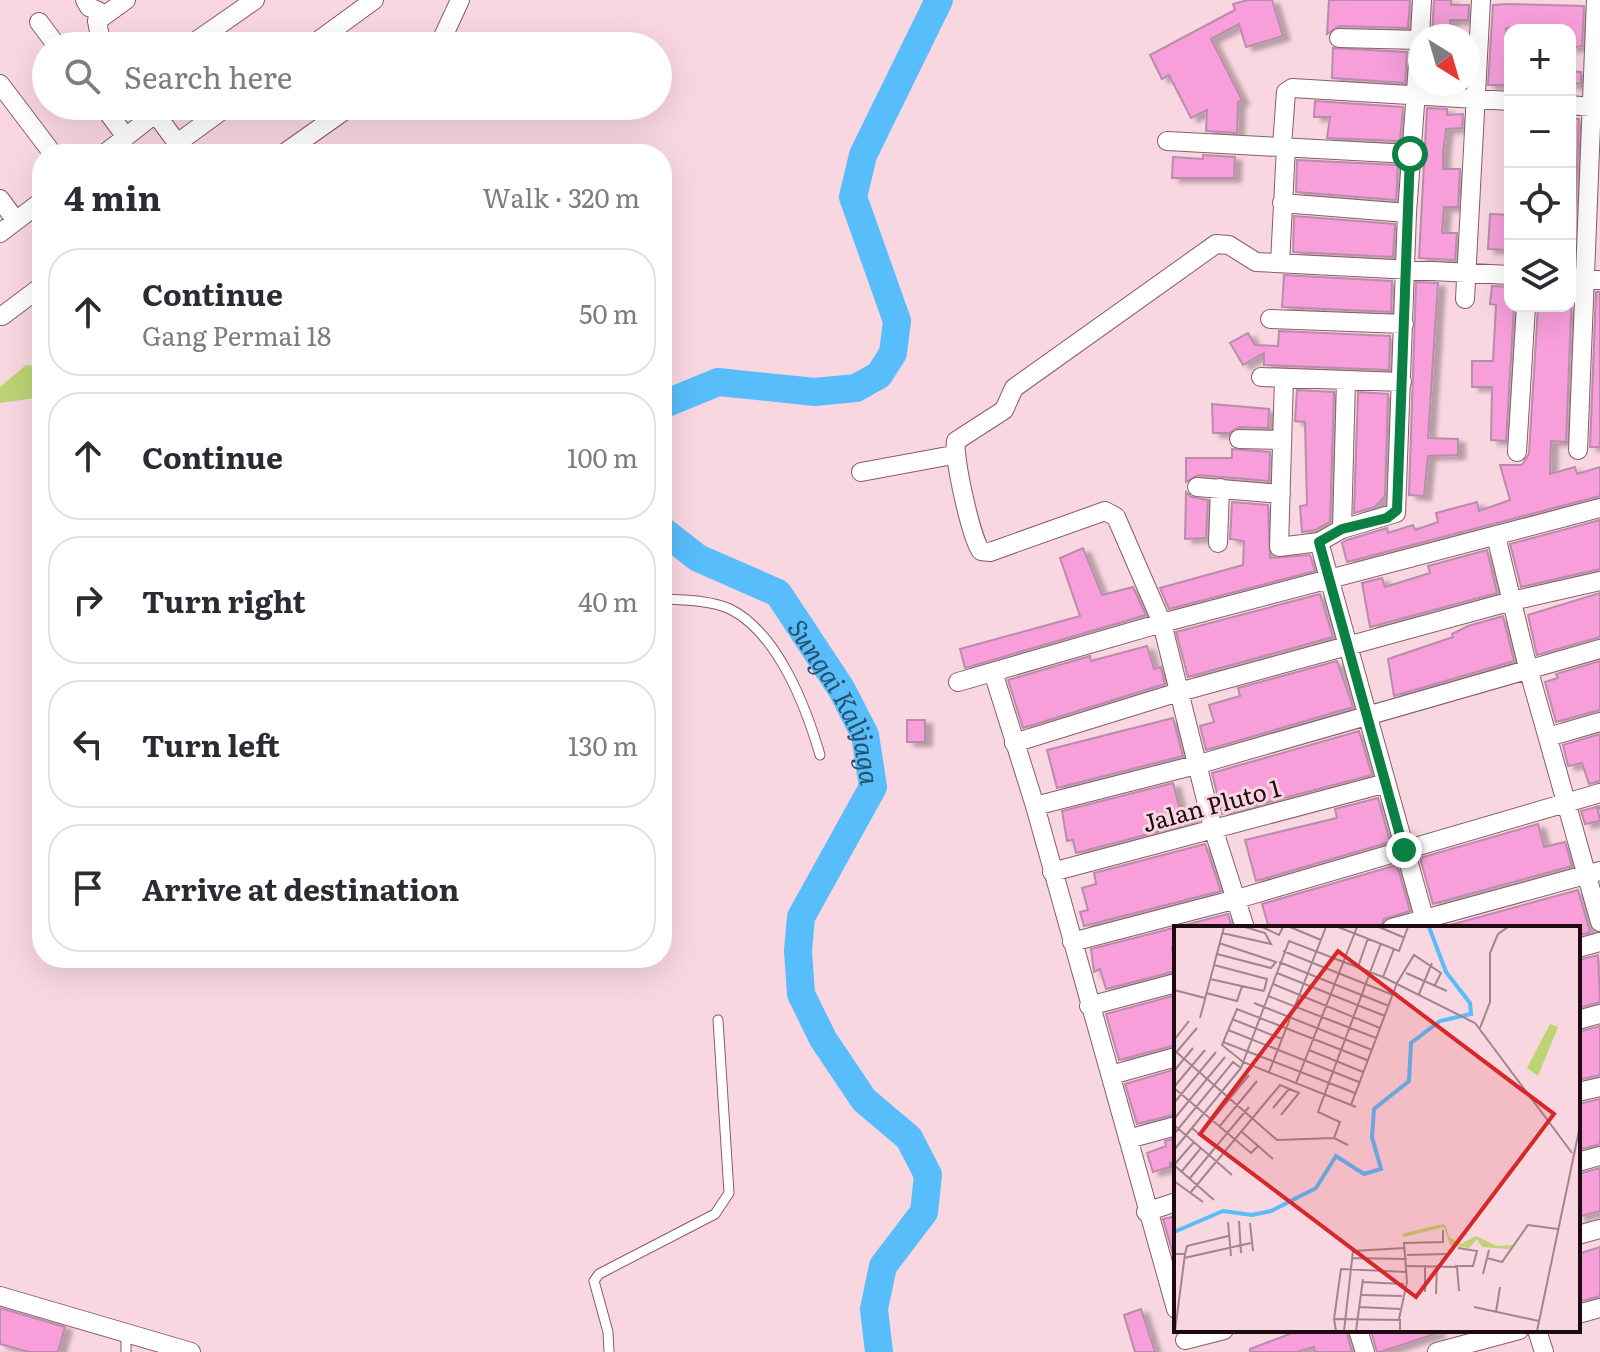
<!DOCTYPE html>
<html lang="en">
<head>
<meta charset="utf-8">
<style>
  body { margin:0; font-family:Literata,serif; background:#f7f7f7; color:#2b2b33 }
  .controls { position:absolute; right:24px; top:24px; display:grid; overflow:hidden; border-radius:16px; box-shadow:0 8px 32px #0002 }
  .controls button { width:72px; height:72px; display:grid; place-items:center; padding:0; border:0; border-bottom:2px solid #e1e1e2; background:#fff; color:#2b2b33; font:40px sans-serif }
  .compass { position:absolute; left:1408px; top:24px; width:72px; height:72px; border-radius:50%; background:#fff; box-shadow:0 8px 32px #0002; rotate:143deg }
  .stop { position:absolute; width:24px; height:24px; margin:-18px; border:6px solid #0b8043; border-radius:50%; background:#fff }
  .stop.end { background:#0b8043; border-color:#fff; box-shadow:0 2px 8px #0008 }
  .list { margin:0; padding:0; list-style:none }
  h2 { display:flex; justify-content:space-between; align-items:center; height:104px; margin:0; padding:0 32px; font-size:34px }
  h2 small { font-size:26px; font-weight:400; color:#7c7c81 }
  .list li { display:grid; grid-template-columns:52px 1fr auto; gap:24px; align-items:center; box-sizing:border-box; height:128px; margin:0 16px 16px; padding:0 16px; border:2px solid #e1e1e2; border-radius:32px }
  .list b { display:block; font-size:30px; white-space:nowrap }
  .list p { margin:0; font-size:26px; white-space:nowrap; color:#7c7c81 }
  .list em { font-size:26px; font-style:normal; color:#7c7c81 }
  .icon { flex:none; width:44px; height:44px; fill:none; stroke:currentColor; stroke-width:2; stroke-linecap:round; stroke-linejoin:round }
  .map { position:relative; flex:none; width:1600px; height:1352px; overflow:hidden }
  .search { position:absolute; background:#fff; box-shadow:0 8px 32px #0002; left:32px; top:32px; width:640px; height:88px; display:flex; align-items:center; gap:20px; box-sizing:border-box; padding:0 28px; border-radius:44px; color:#7c7c81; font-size:30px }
  .panel { position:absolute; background:#fff; box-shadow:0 8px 32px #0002; left:32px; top:144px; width:640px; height:824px; border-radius:32px }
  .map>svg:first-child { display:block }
  .green { fill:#bed373 }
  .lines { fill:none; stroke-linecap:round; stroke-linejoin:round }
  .river { stroke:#58bdfb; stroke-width:28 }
  .building { fill:#f79edb; stroke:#b88daa; stroke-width:2; filter:url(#shadow) }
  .lane-casing { stroke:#8b5b6a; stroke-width:11 }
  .street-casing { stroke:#8b5b6a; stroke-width:20 }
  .lane { stroke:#fff; stroke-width:9 }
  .street { stroke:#fff; stroke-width:18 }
  .route { stroke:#0b8043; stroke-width:10 }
  .labels { text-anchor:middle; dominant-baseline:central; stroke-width:6; stroke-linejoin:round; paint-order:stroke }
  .street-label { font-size:24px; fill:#1d0b11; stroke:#f9d7e1 }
  .water-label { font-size:26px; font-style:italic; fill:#27506a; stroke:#f9d7e1 }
  .inset-river { fill:none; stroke:#58bdfb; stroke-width:4 }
  .inset-road { fill:none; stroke:#a1858e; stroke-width:2 }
  .view { fill:#d62828; fill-opacity:0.15; stroke:#d62828; stroke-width:4 }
  .inset-edge { fill:none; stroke:#1d0b11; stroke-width:4 }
</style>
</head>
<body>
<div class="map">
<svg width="1600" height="1352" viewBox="0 0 1600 1352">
  <defs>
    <filter id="shadow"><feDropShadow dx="7" dy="4" stdDeviation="2" flood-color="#0004"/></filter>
  </defs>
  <rect width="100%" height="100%" fill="#f9d7e1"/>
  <path class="green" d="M26,365L42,367V397L0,403V387Z"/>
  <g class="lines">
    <g class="river">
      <path d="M662,405L718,382L815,392L856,388L879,375L893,353L897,321L853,197L863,155L939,0"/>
      <path id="s1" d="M662,530L698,558L778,593L842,690L865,735L873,787L801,917L798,951L801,994L823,1039L864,1100L909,1138L928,1175L924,1212L883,1266L874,1309L879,1352"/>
    </g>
  </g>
  <path class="building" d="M1248,0H1272L1283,36L1246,47L1239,24L1211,39L1242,100L1238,102L1237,133L1206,131L1207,110L1191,118L1169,75L1162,79L1150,55L1235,10L1233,4Z
    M1329,0H1410L1408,28L1339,26L1327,34Z
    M1434,0H1451V5H1469L1468,20H1450V36H1432Z
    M1509,4L1584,6L1582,46L1570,48V29L1552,28L1553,25L1506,28L1505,85H1488L1493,5Z
    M1333,48L1407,52L1405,83L1332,78Z
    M1570,71L1581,72V83L1570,85Z
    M1315,101L1403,107L1400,141L1327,138L1330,117H1314Z
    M1427,108L1447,109V115L1463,114L1462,128L1446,129L1443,153V169H1460L1458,207H1444L1442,233H1457L1455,260L1419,258Z
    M1570,119H1579L1573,266H1570Z
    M1203,155L1235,157L1234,178H1172L1173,157L1203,159Z
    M1297,160L1398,165L1396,200L1296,192Z
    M1490,214L1510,215V250L1488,249Z
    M1294,216L1395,224L1393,257L1293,252Z
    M1284,275L1392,281L1391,312L1282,307Z
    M1416,282L1438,283L1428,438L1458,439V455L1428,456L1424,496L1409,495Z
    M1492,286L1510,287V306H1514L1506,441L1491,440L1492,387H1472V361H1493L1496,305L1490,304Z
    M1570,290H1572L1566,442L1551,441L1550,474L1575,467L1577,474L1600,467V496L1347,562L1342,543L1347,540L1387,528L1388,533L1413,525L1415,530L1438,522L1436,513L1477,502L1479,511L1510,500L1500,465H1522L1529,454L1538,306H1570Z
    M1596,292H1600V447H1590Z
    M1279,331L1390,336L1389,370L1264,365V353L1243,365L1230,343L1248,333L1255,345L1278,346Z
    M1297,390L1334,392L1330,522L1315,530L1302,532L1300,506L1307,505L1305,422L1295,421Z
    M1358,392L1388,394L1385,496L1375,507L1354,513Z
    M1212,404L1269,409L1268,428L1239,427L1229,433H1213Z
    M1232,449L1270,452L1269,481L1198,475L1186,482V458H1232Z
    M1186,492L1191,497L1208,500L1206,538L1185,539Z
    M1232,502L1268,505L1270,558L1310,555L1315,571L1169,609L1160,588L1243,565L1244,541L1230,539Z
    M1600,520V569L1521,587L1510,544Z
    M1083,548L1102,595L1133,587L1146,615L965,668L960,649L1080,616L1060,558Z
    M1487,550L1497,593L1370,627L1362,583L1382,578L1385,587L1430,573L1428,566Z
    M1600,593V637L1537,655L1528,615Z
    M1320,594L1333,637L1188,677L1176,632Z
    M1503,616L1514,661L1394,696L1388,659L1453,637L1452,634L1468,626Z
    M1147,646L1154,669L1161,667L1165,684L1023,728L1008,680L1090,656L1091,661Z
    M1337,661L1353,707L1206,750L1200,726L1214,722L1209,705L1240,696L1238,688Z
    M1600,661V710L1556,722L1545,682L1558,678L1556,674Z
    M1173,718L1183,756L1057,788L1047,750Z
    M907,720H925V742H907Z
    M1359,731L1372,775L1222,814L1212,773Z
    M1600,734V781L1589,784L1582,763L1568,766L1563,745Z
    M1173,783L1180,810L1195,805L1199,821L1076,853L1073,840L1067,841L1062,811Z
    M1378,798L1390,842L1256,881L1245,840L1337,818L1335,809Z
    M1600,806V809L1597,807L1600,821L1585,824L1581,811Z
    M1538,824L1544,847L1565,842L1572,866L1433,904L1420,858Z
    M1205,844L1221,891L1084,926L1080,912L1088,910L1082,888L1096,884L1094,873Z
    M1397,865L1410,911L1384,919L1380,928H1269L1262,904Z
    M1578,890L1590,932L1578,936V928H1439Z
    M1228,914L1232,928H1176V947L1172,948L1176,971L1106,989L1100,969L1094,972L1091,949Z
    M1598,955L1600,1002L1578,1008V960Z
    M1176,995V1045L1119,1060L1106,1014Z
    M1600,1026V1075L1578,1080V1032Z
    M1176,1069V1114L1137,1124L1125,1084Z
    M1600,1099V1144L1578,1150V1104Z
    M1176,1138V1166L1172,1167L1170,1162V1167L1153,1172L1147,1153L1166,1146L1165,1141Z
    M1600,1168V1211L1578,1217V1174Z
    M1176,1216V1261H1175L1163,1219Z
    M1600,1247V1296L1578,1302V1254Z
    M0,1308L65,1327L58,1352H29L0,1344Z
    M1141,1309L1155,1352H1135L1124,1315Z
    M1300,1330H1346L1352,1352H1315L1314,1347L1297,1352H1250V1349Z
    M1438,1330V1333L1380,1352H1377L1371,1331Z"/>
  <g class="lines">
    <defs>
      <path id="lane" d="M662,599C683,600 710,600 730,609C778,633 806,707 820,755
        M126,1333V1352
        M609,1352L608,1332L594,1281L599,1274L715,1214L729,1193L718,1020"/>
      <path id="street" d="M85,0L89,7L98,11
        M39,22L57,46
        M1420,36L1422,0
        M1339,38L1420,40
        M107,46L100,37L97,21L126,0
        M189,46L255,0
        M311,46L374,0
        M433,46L442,39L460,0
        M0,84L53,154
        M1570,105L1600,108
        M103,106L126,137
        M150,106L185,154
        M1167,141L1410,154
        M176,144L228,106
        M1282,146L1286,92L1292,88L1510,101
        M104,154L155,114
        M283,154L351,106
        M0,199L16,221
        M1282,203L1407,213
        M0,233L42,201
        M1280,263L1286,147
        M1570,278L1600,280
        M1465,299L1481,0
        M2,316L42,286
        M1270,319L1404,324
        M1261,377L1402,382
        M1284,378L1279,547L1319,542L1342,529L1396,513L1407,213L1420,37
        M1239,439L1282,440
        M1578,450L1596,0
        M1517,452L1526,306
        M861,472L953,455
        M1197,487L1281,494
        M1342,529L1346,380
        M1496,536L1528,668L1600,922
        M1319,542L1427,928
        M1218,543L1220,488
        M993,672L1035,806L1176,1309
        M958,682L1162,623L1600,508
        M1548,737L1600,722
        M1014,743L1179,692L1512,601L1600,581
        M1035,806L1196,765L1600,649
        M1052,872L1383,784
        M1245,928L1213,828L1162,623L1116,517L1105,511L990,552L981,551C971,538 953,456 956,441L1004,410L1014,388L1216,244L1229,245L1256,262L1510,275
        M1392,928L1600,871
        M1072,942L1237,899L1600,793
        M1578,948L1600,942
        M1089,1006L1176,983
        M1578,1020L1600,1014
        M1111,1075L1176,1057
        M1578,1092L1600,1087
        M1128,1139L1176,1126
        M1578,1162L1600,1156
        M1146,1212L1176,1202
        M1578,1235L1600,1229
        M0,1296L191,1352
        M1578,1314L1600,1308
        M1358,1330L1365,1352
        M1537,1330L1544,1352
        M1185,1340L1224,1330
        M1437,1352L1519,1330"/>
    </defs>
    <use href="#lane" class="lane-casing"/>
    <use href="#street" class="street-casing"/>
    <use href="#lane" class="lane"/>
    <use href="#street" class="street"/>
  </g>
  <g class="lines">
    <path class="route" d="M1404,850L1319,542L1342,529L1387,518L1397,510L1410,154"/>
  </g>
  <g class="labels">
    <g class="street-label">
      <text transform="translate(1211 804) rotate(-15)">Jalan Pluto 1</text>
    </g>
    <g class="water-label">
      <text stroke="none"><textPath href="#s1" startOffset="258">Sungai Kalijaga</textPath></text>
    </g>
  </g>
  <g transform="translate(1174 926)">
    <rect width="406" height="406" fill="#f9d7e1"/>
    <path d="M376,98L384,101L364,150L353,142ZM269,298L272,300L275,311L287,318L302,310L323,320L339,319L336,323L308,321L303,313L295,322L276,319L270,301L230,311L227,308Z" fill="#bed373"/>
    <path class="inset-river" d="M0,306L49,285L78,289L97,285L142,262L162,230L190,248L207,243L198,211L200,183L235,155L237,117L266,95L297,88L296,77L272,46L255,1"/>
    <path class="inset-road" d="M88,1L105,9L109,1M116,1L147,14M164,1L225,25L234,1M205,1L231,12M48,7L97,18L91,7L71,1M109,25L219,69M43,28L97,42L102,36L45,17M105,36L215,80M40,39L93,53L90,65M184,41L194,12M103,47L211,90M232,47L273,65M209,51L220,23M36,53L90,65M99,58L206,102M0,64L31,72M32,67L63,75L68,60M245,68L258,37M94,70L202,112M80,77L198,124M26,92L50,1M58,93L108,113M306,102L316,76V27L324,8L334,1M54,104L185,156M0,114L15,95M49,116L181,167M0,124L103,214L160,212L174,219M135,124L189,146M0,129L23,102M0,145L19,122M95,146L152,1M122,157L183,1M0,161L31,124M0,162L77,227L84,220M0,177L42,126M177,179L223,57L240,29L267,47L261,59M182,181L69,136L48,119L63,83L193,134M99,182L115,163M0,193L51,131M0,199L35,229L16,252M45,201L83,155M18,202L41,221M68,206L99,233M0,208L59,136L67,142M26,209L75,149M160,212L166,196L144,186L207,17M0,224L67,142L115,15L209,51L301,97L398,227M0,239L40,274M0,239L20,216M8,245L27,222M58,249L35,229L75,181M0,255L29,276M17,266L106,159L125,167L107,189M65,295L67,327M54,296L57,330M76,297L79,325M0,328H11L1,405M11,328L13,320L54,310M233,329L274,328M10,332L77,317M178,332L233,333M313,332L328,336L354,299L384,303M251,339V366M233,340L283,341L285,365M281,340H299L303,325L284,322M309,348L315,324M188,356L230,358M262,368L263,339M188,369L228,370M185,381L226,383M300,381L365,395M322,386L326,361M160,393L167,343L233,346M225,393L233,356L230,317L269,316V304M162,405L160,393L226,394V405M170,405L179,325L231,322M182,405L189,353M363,405L406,200"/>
    <path class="view" d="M164,25L380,188L242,371L26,208Z"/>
    <rect width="406" height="406" class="inset-edge"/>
  </g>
</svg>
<div class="controls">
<button>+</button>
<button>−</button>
<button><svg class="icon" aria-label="locate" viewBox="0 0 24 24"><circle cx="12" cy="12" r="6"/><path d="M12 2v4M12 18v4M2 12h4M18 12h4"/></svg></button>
<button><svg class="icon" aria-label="layers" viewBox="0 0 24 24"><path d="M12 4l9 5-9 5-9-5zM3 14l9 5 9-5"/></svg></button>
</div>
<svg class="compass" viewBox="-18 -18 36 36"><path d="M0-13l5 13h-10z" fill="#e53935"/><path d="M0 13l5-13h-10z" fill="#7c7c81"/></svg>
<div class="stop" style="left:1410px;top:154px"></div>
<div class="stop end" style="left:1404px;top:850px"></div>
<div class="search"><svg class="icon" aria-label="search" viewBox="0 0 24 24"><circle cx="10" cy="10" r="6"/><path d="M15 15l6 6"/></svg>Search here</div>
<section class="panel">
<h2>4 min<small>Walk · 320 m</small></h2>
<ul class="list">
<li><svg class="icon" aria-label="ahead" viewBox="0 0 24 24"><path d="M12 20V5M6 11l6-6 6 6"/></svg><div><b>Continue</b><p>Gang Permai 18</p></div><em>50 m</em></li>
<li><svg class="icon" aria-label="ahead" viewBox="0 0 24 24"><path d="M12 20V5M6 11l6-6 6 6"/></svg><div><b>Continue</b></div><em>100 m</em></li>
<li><svg class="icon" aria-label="right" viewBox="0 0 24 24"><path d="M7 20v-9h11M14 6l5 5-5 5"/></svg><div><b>Turn right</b></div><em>40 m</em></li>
<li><svg class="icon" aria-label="left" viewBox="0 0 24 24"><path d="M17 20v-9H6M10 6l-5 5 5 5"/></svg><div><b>Turn left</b></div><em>130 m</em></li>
<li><svg class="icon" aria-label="arrive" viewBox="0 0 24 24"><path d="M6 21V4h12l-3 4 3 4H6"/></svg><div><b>Arrive at destination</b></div></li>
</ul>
</section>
</div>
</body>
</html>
